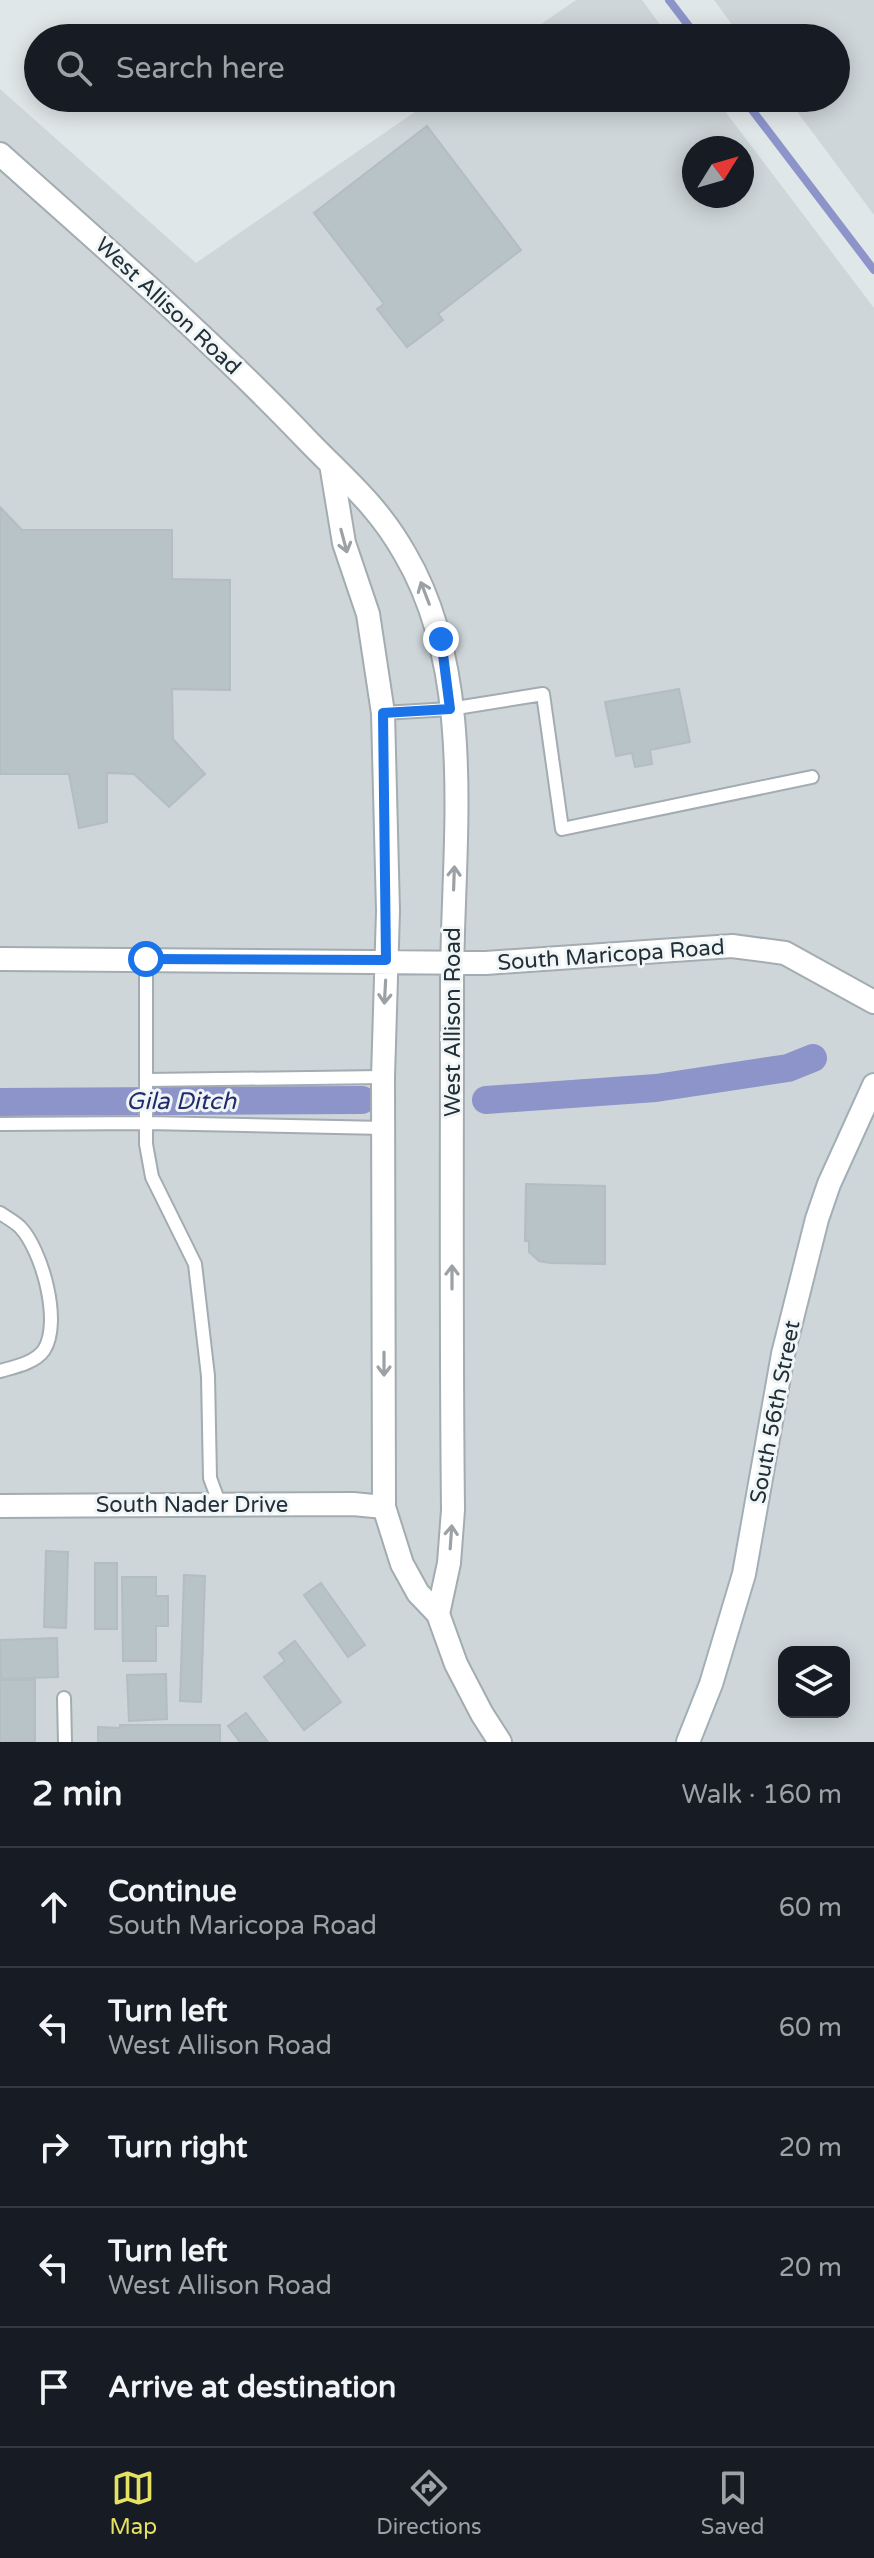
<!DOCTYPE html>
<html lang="en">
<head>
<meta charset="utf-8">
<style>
  body { margin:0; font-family:"Varela Round",sans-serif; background:#20242c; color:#f1f3f6 }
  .controls { position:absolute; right:24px; bottom:24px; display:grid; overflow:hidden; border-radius:16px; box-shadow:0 4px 20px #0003 }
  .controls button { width:72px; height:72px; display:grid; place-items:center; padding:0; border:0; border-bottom:2px solid #363941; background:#171b24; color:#f1f3f6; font:40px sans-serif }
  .compass { position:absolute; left:682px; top:136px; width:72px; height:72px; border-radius:50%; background:#171b24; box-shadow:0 4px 20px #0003; rotate:53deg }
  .stop { position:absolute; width:24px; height:24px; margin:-18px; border:6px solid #1a73e8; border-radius:50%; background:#fff }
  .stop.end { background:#1a73e8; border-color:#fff; box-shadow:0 2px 8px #0008 }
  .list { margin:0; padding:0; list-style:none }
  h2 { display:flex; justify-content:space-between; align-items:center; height:104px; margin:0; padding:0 32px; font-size:34px }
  h2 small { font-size:26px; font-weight:400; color:#9ea1a6 }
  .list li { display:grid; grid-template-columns:52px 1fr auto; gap:24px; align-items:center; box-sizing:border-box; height:120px; padding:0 32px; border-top:2px solid #363941 }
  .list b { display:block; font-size:30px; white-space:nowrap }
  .list p { margin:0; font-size:26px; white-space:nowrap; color:#9ea1a6 }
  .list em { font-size:26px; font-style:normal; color:#9ea1a6 }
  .icon { flex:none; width:44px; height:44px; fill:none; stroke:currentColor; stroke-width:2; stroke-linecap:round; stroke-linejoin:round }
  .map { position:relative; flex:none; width:874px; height:1742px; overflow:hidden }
  .search { position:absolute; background:#171b24; box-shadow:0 4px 20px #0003; left:24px; right:24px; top:24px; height:88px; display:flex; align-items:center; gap:20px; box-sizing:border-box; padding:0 28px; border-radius:44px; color:#9ea1a6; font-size:30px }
  .sheet { height:704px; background:#171b24 }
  nav { display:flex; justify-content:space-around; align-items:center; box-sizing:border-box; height:112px; border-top:2px solid #363941; background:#171b24; font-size:22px; color:#9ea1a6 }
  nav a { display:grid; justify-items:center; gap:4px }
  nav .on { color:#e5e162 }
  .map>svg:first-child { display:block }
  .built { fill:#ced6d9; fill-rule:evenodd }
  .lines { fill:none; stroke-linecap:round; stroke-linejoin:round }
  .stream { stroke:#8c94ca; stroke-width:8 }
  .canal { stroke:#8c94ca; stroke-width:28 }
  .building { fill:#b8c3c7; stroke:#b3bdc2; stroke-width:2 }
  .service-casing { stroke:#a3acb0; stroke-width:16 }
  .minor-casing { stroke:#a3acb0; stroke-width:26 }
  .tertiary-casing { stroke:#a3acb0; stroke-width:26 }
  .secondary-casing { stroke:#a2afb7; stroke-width:26 }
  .service { stroke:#fff; stroke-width:12 }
  .minor { stroke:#fff; stroke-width:22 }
  .tertiary { stroke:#fff; stroke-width:22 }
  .secondary { stroke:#fff; stroke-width:22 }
  .oneway { stroke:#9ca1a5 }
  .route { stroke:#1a73e8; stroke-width:10 }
  .labels { text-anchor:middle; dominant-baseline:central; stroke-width:6; stroke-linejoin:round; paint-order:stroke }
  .street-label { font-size:22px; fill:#222e38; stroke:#f0f5f6 }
  .water-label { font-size:24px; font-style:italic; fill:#222b6e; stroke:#f0f5f6 }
</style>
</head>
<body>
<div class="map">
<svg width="874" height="1742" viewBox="0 0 874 1742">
  <rect width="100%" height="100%" fill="#e0e7e9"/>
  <path class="built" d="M576,0H642L670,38H521Z
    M714,0H874V215L787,98H836V38H742Z
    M0,89L196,263L435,98H715L874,308V1742H0ZM694,148H742V196H694ZM784,1652H844V1712H784Z"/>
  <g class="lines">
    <path class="stream" d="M669,0L698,38
      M743,98L874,270"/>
    <path class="canal" d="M486,1100L656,1088L788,1068L813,1058
      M0,1102L362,1100"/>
  </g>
  <path class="building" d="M427,126L521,250L438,314L443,320L407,347L377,309L384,304L314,213Z
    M0,507L22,530H172V579L230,580V690L172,689L173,739L205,774L169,807L134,774L107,773V822L79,828L69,774H0Z
    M679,689L690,742L650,750L652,764L635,767L632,753L616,756L605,702Z
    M526,1184L605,1186V1264L550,1263L539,1261L529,1252V1241H525Z
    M46,1551L68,1552L66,1628L44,1627Z
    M95,1563H117V1629H95Z
    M184,1575L205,1576L201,1702L180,1701Z
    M122,1577H156V1596H168V1626H156V1661H123Z
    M321,1583L365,1645L348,1657L304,1595Z
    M57,1638L58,1677L1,1679L0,1640Z
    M295,1641L341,1702L304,1730L264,1677L285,1661L279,1653Z
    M166,1674L167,1719L129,1721L127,1675Z
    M0,1680H35V1742H0Z
    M246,1713L268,1742H240L228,1726Z
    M120,1725H220V1742H98V1727L120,1728Z"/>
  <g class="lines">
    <defs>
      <path id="service" d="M383,713L450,709L543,694L562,829L812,777
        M146,959V1144L152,1177L195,1264L208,1376L210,1478L220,1505
        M147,1080L383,1077
        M0,1124L147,1123L384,1128
        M0,1213C6,1217 15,1222 20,1227C42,1250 62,1322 44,1350C35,1363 14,1367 0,1371
        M64,1698L65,1742"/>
      <path id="minor" d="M0,1506L353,1504L384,1507"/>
      <path id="tertiary" d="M0,154C105,248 213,341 310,443C347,481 378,506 405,554C478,678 452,847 452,985C452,1160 451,1335 453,1510L449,1563L438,1614
        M331,464L344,543L368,614L383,713L388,911L383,1077L384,1507L402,1564L418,1593L438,1614L456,1664L482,1714L500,1742
        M0,959L486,963L732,946L785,953L874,1002"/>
      <path id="secondary" d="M688,1742L711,1684L744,1574L783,1354L817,1219L829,1184L874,1085"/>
    </defs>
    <use href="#service" class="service-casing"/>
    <use href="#minor" class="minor-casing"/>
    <use href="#tertiary" class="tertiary-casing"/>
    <use href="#secondary" class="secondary-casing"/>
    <use href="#service" class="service"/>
    <use href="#minor" class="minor"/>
    <use href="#tertiary" class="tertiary"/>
    <use href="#secondary" class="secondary"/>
  </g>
  <defs><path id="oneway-shaft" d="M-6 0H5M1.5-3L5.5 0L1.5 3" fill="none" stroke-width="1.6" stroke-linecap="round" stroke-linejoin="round" transform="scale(2)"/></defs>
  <g class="oneway">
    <use href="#oneway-shaft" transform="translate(344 541) rotate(75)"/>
    <use href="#oneway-shaft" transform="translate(425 593) rotate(-111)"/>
    <use href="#oneway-shaft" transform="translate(454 878) rotate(-88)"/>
    <use href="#oneway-shaft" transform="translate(385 992) rotate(93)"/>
    <use href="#oneway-shaft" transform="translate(452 1277) rotate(-90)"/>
    <use href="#oneway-shaft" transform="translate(384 1364) rotate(90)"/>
    <use href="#oneway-shaft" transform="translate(451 1537) rotate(-86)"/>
  </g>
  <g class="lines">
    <path class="route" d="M146,959L386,960L383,713L450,709L441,639"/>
  </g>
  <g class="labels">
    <g class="street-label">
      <text transform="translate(168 306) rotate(43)">West Allison Road</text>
      <text transform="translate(611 955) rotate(-4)">South Maricopa Road</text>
      <text transform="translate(453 1022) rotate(-90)">West Allison Road</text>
      <text transform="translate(775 1412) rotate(-79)">South 56th Street</text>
      <text x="192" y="1505">South Nader Drive</text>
    </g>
    <g class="water-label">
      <text x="181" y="1101">Gila Ditch</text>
    </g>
  </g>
</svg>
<div class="controls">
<button><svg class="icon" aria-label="layers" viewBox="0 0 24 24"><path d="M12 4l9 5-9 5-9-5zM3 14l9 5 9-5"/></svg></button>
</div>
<svg class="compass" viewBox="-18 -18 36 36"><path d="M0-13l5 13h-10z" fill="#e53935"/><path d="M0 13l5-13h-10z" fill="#9ea1a6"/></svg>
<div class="stop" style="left:146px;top:959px"></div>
<div class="stop end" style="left:441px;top:639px"></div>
<div class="search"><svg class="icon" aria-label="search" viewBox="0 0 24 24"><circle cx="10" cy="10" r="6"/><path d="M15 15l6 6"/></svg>Search here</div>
</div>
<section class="sheet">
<h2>2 min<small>Walk · 160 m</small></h2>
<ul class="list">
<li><svg class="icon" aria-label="ahead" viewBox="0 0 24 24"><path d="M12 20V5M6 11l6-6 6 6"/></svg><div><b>Continue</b><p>South Maricopa Road</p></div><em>60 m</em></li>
<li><svg class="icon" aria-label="left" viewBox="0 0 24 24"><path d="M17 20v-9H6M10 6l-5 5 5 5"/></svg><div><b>Turn left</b><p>West Allison Road</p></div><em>60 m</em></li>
<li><svg class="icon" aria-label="right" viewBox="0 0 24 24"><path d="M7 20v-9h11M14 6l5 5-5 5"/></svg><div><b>Turn right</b></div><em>20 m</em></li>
<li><svg class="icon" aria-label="left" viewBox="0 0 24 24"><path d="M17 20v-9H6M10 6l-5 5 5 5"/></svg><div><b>Turn left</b><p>West Allison Road</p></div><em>20 m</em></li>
<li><svg class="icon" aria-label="arrive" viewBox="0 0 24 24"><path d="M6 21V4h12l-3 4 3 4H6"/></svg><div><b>Arrive at destination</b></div></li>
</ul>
</section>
<nav>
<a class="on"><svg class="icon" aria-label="map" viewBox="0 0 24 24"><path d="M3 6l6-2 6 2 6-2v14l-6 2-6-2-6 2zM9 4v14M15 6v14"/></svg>Map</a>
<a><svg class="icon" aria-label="directions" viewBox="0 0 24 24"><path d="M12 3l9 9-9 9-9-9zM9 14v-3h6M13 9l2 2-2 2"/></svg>Directions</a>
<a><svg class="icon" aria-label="saved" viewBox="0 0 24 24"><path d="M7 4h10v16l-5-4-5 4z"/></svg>Saved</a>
</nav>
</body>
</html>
